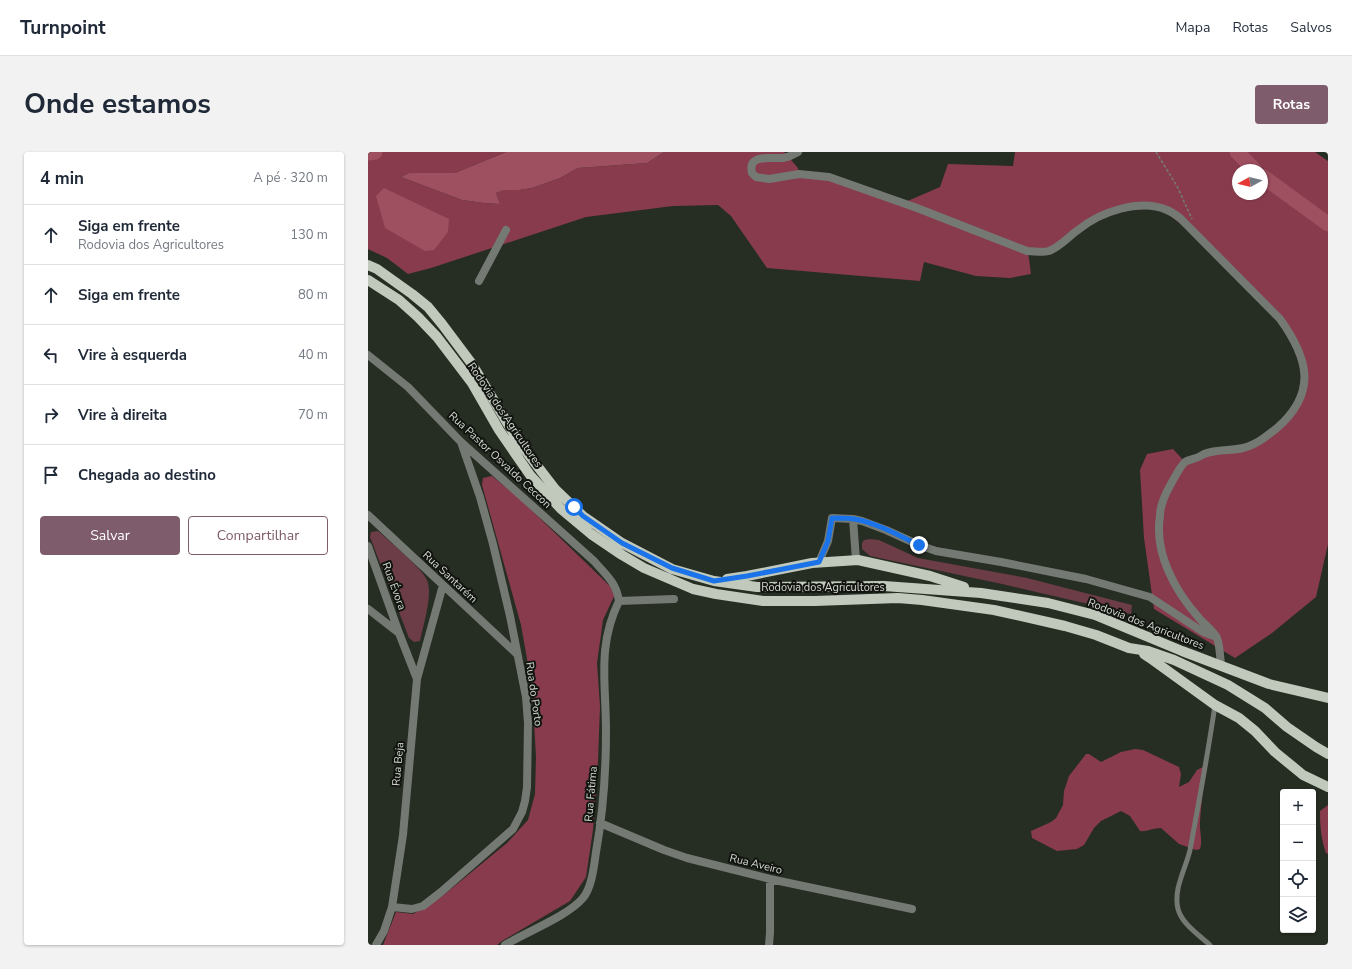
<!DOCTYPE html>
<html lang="pt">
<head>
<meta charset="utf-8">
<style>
  body { margin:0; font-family:"Nunito Sans",sans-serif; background:#f2f2f3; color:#1f2937 }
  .controls { position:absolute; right:12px; bottom:12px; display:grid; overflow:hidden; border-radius:4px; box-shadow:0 1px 3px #0004 }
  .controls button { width:36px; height:36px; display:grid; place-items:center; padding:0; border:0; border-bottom:1px solid #e0e1e3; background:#fff; color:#1f2937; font:20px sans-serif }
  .compass { position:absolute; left:864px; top:12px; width:36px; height:36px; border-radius:50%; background:#fff; box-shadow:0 1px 3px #0004; rotate:262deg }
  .stop { position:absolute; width:12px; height:12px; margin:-9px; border:3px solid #1a73e8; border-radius:50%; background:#fff }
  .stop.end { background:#1a73e8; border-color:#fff; box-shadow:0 1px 4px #0008 }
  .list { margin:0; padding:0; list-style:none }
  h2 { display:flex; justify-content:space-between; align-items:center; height:52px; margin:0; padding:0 16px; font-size:17px }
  h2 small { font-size:13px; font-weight:400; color:#747a83 }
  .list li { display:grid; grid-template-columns:26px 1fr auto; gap:12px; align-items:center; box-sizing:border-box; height:60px; padding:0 16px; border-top:1px solid #e0e1e3 }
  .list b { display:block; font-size:15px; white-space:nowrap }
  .list p { margin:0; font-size:13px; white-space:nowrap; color:#747a83 }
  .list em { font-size:13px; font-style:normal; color:#747a83 }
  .actions { display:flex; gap:8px; padding:12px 16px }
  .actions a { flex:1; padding:9px 0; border:1px solid #7e5c6b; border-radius:4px; text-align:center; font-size:14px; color:#7e5c6b }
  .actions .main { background:#7e5c6b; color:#fff }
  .icon { flex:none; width:22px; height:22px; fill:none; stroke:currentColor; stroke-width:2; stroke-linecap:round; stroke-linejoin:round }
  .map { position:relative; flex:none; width:960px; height:793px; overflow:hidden; border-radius:4px }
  header { display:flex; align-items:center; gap:24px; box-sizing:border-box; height:56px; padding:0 20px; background:#fff; border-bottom:1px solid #e0e1e3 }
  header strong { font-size:19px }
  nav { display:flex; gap:22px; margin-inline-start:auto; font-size:14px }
  .intro { display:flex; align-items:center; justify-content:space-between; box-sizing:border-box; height:96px; padding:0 24px }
  h1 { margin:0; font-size:28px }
  .button { padding:10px 18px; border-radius:4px; background:#7e5c6b; color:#fff; font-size:14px; font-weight:700 }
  main { display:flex; gap:24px; padding:0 24px }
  aside { flex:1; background:#fff; border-radius:4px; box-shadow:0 1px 3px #0004 }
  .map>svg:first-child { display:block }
  .green { fill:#6c3d46 }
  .forest { fill:#883b4d; fill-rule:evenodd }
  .water { fill:#9e4f60 }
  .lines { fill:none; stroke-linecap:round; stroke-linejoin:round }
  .river { stroke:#9e4f60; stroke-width:15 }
  .path { stroke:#757c72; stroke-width:1.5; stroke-dasharray:3 2; stroke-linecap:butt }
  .lane { stroke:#757973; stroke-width:5 }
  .street { stroke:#757973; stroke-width:8 }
  .primary { stroke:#c1c8bc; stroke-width:10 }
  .route { stroke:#1a73e8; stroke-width:5 }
  .labels { text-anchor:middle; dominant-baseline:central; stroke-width:4; stroke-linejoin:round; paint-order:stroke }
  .street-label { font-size:11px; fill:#d4d9d2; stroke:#11140f }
</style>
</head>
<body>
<header>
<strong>Turnpoint</strong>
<nav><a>Mapa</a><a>Rotas</a><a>Salvos</a></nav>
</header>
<div class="intro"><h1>Onde estamos</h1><a class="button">Rotas</a></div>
<main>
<aside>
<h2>4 min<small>A pé · 320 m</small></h2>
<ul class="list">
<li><svg class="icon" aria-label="ahead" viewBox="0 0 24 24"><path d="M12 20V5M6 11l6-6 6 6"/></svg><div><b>Siga em frente</b><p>Rodovia dos Agricultores</p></div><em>130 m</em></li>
<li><svg class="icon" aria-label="ahead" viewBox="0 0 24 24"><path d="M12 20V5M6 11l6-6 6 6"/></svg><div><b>Siga em frente</b></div><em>80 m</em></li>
<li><svg class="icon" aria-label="left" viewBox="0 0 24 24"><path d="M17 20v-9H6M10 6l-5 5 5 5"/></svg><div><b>Vire à esquerda</b></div><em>40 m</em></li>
<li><svg class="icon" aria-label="right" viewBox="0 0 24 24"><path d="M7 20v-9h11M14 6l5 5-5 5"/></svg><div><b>Vire à direita</b></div><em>70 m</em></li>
<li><svg class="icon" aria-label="arrive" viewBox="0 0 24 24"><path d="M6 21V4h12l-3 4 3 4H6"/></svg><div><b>Chegada ao destino</b></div></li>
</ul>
<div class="actions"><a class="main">Salvar</a><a>Compartilhar</a></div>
</aside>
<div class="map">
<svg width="960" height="793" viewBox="0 0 960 793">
  <rect width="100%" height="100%" fill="#262d22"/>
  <path class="green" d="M10,379C21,389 58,419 60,431C64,446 55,474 52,489L46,490L41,486L2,385L3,380Z
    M502,387L511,388L550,406L659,426L764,453L763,462L634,432L502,404L494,397V391L496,388Z"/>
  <path class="forest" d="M0,0H138L87,21H41L33,25L94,48L116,51L132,52L128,41L137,38H151L164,36L192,26L210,16L279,11L296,0H416L430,16L431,22L445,23L535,51L572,35L580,12L645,14L647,0H947L960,9V392L948,445L904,481L867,506L786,457L776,386L772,318L779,302L805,297L817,310L887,291L925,259L937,228L924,183L837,92L793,56L744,59L684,97L660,99L663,122L642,126L608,124L556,110L552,129L399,116L363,64L350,53L305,54L218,65L63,116L40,122L19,106L0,97ZM870,18H894V42H870Z
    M124,324L152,347L248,440L235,468L229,511L232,554L230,609L225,678L218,725L202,749L134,789L129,793H15L28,760L45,762L72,746L139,691L160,668L167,642L168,605L164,535L153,473L114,333L115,326Z
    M767,597L775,598L811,615L813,622L811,635L821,630L829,618L835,615C837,633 833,651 832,669C831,679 835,687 832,697L828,698L811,692L793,676C785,676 778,680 772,679L762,664L753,659L733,669L726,676L716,693L709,697L689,699L664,686L663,679L683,670L688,666L695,653L696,639L701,624L718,602H721L733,610L753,600Z
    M960,653V702L958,701C953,687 952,674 952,659Z"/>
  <path class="water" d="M138,0H296L279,11L210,16L192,26L164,36L151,38H137L128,41L132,52L116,51L94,48L33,25L41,21H87Z
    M16,36L81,67L80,80L66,98L57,99L17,76L8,44Z"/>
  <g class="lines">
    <path class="river" d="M869,0L887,18
      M0,1L7,0
      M894,24L960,72"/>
    <path class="path" d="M788,0L809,34L824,67"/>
    <path class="lane" d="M842,793C831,783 814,772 810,757C805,737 818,716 822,698C831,650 840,601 847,553"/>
    <path class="street" d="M430,0C425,3 420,5 415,6C404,7 379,1 384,21L388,25L401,27L431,22L461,25L549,56L659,99C666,99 674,101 681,99C693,94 700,85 710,78C732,60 772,46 799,58C804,60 808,63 812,66L912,167C940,206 950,240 909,276C899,284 888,293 875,296C863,299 849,297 836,302C834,303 831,305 828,306C825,307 820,308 817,310C812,314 797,342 795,349C793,354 792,359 792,364C786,401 807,439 831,466C836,472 846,479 849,486C852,494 852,505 853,513
      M111,129L138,78
      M0,203L40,235L93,290L226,409C238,423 248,430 251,449L306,447
      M0,363L149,502
      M485,367L488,408
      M0,394L31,481
      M451,410L460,389L464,366L485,367L494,369L518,378L551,393L568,399L633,410L718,427L782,445L835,480L846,484
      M0,457L31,481L49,527
      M232,671L296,698L319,706L402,727L544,757
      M24,755L44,757L55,754L73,740L145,677L154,660L157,649L159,635L160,571L158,545L142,464L125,392L112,345L93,290
      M8,793L16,779L24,755L35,683L49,527L75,433
      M137,793C158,780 200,764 215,746C224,735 226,714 228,700C235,661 238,619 238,579C238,531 229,494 251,449
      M401,793L402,781V727"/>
    <path class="primary" d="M0,113L9,117L44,142L60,155L74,172L104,212L150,289L187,337L215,364L254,391L304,417L346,429L389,435L516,434L613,441L680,451L727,463L814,499L901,532L960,546
      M0,128L31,148L50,165L69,185L104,231L131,278L162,323L193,357L223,382L254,403L276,416L325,437L348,442L395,449H447L530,446L554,448L626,458L697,474L728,483L761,496L780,499L806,508L860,533L897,556L919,575L948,595L960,602
      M359,427L379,424L444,411L490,408L562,424L596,435
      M776,502L782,506L847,553L871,566L887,579L907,600L935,623L960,635"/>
  </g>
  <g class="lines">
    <path class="route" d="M206,355L215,364L254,391L304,416L346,429L379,424L451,410L460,389L464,366C471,366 479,366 486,367C509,371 530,383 551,393"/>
  </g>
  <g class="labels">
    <g class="street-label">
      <text transform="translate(137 263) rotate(56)">Rodovia dos Agricultores</text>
      <text transform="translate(132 308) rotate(43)">Rua Pastor Osvaldo Ceccon</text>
      <text transform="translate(82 425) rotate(43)">Rua Santarém</text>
      <text transform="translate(26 434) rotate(70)">Rua Évora</text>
      <text x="455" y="435">Rodovia dos Agricultores</text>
      <text transform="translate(778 472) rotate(21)">Rodovia dos Agricultores</text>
      <text transform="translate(166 542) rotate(82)">Rua do Porto</text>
      <text transform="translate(30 612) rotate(-85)">Rua Beja</text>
      <text transform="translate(223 642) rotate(-85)">Rua Fátima</text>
      <text transform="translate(388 712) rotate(14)">Rua Aveiro</text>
    </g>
  </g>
</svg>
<div class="controls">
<button>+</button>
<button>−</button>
<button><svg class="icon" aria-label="locate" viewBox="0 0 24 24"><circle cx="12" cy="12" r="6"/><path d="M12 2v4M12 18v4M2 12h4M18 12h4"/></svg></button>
<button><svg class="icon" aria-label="layers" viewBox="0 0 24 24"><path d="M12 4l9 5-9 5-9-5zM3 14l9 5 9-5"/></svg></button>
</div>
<svg class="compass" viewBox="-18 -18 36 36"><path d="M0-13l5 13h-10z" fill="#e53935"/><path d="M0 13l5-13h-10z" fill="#747a83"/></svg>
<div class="stop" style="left:206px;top:355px"></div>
<div class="stop end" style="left:551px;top:393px"></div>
</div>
</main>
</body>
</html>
